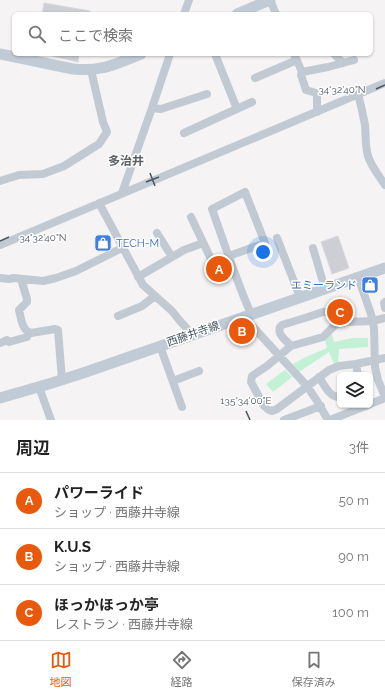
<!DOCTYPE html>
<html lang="ja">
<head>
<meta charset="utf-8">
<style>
  body { margin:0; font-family:Raleway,"Noto Sans JP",sans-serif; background:#f6f6f6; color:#222 }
  .controls { position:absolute; right:12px; bottom:12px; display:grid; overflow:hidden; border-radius:6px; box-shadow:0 1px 3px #0004 }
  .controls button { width:36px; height:36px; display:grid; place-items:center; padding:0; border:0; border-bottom:1px solid #e0e0e0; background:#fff; color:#222; font:20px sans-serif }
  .you { position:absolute; left:263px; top:252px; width:14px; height:14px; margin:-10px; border:3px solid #fff; border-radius:50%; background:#1a73e8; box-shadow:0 0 0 6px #1a73e833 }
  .badge { display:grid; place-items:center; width:26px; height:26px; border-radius:50%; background:#ea580c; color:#fff; font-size:13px; font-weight:700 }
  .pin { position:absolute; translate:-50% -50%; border:2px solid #fff; box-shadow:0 1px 4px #0006 }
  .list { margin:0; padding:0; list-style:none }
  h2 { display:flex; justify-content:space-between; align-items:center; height:52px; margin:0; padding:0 16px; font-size:17px }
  h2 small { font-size:13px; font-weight:400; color:#767676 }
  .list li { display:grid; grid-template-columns:26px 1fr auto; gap:12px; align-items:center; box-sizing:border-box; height:56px; padding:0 16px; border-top:1px solid #e0e0e0 }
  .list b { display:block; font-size:15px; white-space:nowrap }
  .list p { margin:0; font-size:13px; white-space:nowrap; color:#767676 }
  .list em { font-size:13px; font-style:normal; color:#767676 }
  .icon { flex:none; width:22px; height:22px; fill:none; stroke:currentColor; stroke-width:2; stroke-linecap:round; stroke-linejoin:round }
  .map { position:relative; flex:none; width:385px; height:420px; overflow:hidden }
  .search { position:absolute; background:#fff; box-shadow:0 1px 3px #0004; left:12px; right:12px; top:12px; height:44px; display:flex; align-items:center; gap:10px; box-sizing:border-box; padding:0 14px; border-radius:6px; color:#767676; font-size:15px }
  .sheet { height:220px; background:#fff }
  nav { display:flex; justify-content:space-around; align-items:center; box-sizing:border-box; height:56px; border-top:1px solid #e0e0e0; background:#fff; font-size:11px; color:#767676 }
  nav a { display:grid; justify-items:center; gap:2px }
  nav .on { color:#ea580c }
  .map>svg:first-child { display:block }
  .green { fill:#c3f1d5 }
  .building { fill:#cdcfd5; stroke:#d7d9de }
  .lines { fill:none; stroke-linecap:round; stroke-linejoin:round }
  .street { stroke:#c1cad2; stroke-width:8 }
  .secondary { stroke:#c1cbd6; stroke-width:11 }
  .ticks { fill:none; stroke:#4a5661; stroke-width:1.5 }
  .labels { text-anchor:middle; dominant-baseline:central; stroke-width:3; stroke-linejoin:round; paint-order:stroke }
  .shop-label { font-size:11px; fill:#366cbe; stroke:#fff; text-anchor:start }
  .street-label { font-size:11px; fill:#4a5661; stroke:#fff }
  .neighbourhood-label { font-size:12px; font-weight:bold; fill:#5f6368; stroke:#fff }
  .ticks-label { font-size:10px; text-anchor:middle; fill:#4a5661; stroke:#fff; stroke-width:3; stroke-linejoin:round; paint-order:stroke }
</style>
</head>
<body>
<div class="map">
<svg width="385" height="420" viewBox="0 0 385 420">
  <rect width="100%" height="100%" fill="#f5f3f3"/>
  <path class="green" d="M332,334L334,342L352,338H368V347L339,349L338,363L334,364L329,352L299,372L293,364L306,357L327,348L325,340Z
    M285,370L292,377C285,382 280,387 273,392L266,384Z"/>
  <path class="building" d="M44,3L90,11V14H42Z
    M52,54H79L78,62L52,56Z
    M338,236L349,268L332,274L321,242Z"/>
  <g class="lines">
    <path class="street" d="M270,0L276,14
      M184,14L189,0
      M215,54L237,109
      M294,54L302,72L328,67L354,60
      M334,54L343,63
      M302,72L301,75L306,90L316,93L317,97V112
      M255,78L297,60
      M358,94C361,105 363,114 365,125C366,135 365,146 368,156C371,166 379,176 385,185
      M152,108L161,109L207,94
      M184,133L252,102
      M0,181L19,175L43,174L64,166L99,144L107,132L103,122L91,70
      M122,193L152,108L170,54
      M99,203L143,285L172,311L180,321L192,334
      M191,217L211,259
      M157,233L172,257
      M277,238L300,297
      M0,245L385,83
      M313,248L325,289
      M229,256L265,243L245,192L212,209C225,245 236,280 251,314
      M138,277L184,250L203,243
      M358,277L371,314L374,328L375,367L378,380L385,397
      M0,278L9,279L14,278L43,281L56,278L76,271L122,248
      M21,279L27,299V302L19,310C21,318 22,331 31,333L55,329L58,330L62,380
      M385,302L384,303L385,308
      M118,316L142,306L155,296
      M244,317L307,386L317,401L328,420
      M385,318L373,321L346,322L336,324L323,337L291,346L267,366L252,376L251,382L264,406L269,410L272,411L277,409L329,370L339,366L356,364L385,358
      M0,343L7,340L9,342L27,337L29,333
      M160,346L182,407
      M291,346C286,340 277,335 280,327L282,325L308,317L323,312H326L328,313L336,324
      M356,364L358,375
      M319,377C324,385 330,398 340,397
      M173,381L199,371
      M39,387L51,420
      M370,404L385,398
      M284,420L321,406
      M330,420L368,405"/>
    <path class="secondary" d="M237,14L270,0
      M0,54L73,69C102,72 115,64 141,54
      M0,398L52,383L86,372L385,268"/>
  </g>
  <path class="ticks" d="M376,89L385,85M150,173L155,186M146,182L159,177M0,241L9,237M246,411L250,420"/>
  <defs>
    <symbol id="shop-square" viewBox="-11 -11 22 22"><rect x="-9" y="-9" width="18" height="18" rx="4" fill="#3f7fe0" stroke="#fff"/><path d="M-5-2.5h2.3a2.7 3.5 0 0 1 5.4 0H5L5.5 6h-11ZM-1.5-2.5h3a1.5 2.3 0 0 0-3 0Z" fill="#fff"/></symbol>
  </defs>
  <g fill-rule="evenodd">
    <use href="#shop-square" x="93" y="233" width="20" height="20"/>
    <use href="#shop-square" x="360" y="275" width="20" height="20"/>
  </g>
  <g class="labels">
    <g class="shop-label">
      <text x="116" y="243">TECH-M</text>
      <text x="357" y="285" text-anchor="end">エミーランド</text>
    </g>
    <g class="street-label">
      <text transform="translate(193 334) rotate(-19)">西藤井寺線</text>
    </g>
    <g class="neighbourhood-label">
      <text x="126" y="161">多治井</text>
    </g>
  </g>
  <g class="ticks-label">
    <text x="342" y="93">34°32'40"N</text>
    <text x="43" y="241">34°32'40"N</text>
    <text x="246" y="404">135°34'00"E</text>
  </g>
</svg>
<div class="controls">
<button><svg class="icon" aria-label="layers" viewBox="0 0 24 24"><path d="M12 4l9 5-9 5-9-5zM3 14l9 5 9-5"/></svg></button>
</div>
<div class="you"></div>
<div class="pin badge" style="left:219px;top:269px">A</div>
<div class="pin badge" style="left:242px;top:331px">B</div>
<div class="pin badge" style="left:340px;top:312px">C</div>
<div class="search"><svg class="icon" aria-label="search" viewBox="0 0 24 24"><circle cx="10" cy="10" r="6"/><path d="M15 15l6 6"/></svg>ここで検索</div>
</div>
<section class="sheet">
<h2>周辺<small>3件</small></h2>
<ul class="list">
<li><span class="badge">A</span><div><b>パワーライド</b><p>ショップ · 西藤井寺線</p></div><em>50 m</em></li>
<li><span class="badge">B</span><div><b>K.U.S</b><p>ショップ · 西藤井寺線</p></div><em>90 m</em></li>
<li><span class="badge">C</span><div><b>ほっかほっか亭</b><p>レストラン · 西藤井寺線</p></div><em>100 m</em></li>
</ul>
</section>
<nav>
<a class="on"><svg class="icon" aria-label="map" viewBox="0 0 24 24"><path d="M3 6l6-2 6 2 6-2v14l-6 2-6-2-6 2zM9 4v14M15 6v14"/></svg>地図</a>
<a><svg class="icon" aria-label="directions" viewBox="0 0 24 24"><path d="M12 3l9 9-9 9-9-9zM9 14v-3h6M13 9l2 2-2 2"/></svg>経路</a>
<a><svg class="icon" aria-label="saved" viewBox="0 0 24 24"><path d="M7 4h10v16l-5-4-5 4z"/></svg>保存済み</a>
</nav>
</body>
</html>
